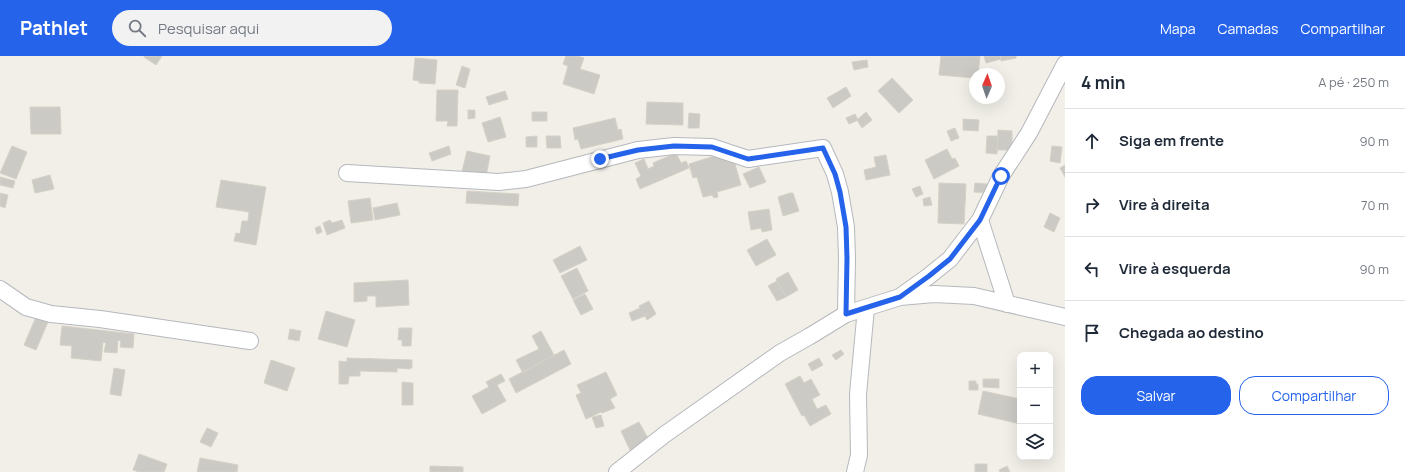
<!DOCTYPE html>
<html lang="pt">
<head>
<meta charset="utf-8">
<style>
  body { margin:0; font-family:Manrope,sans-serif; background:#f2f2f3; color:#1f2937 }
  .controls { position:absolute; right:12px; bottom:12px; display:grid; overflow:hidden; border-radius:8px; box-shadow:0 4px 16px #0002 }
  .controls button { width:36px; height:36px; display:grid; place-items:center; padding:0; border:0; border-bottom:1px solid #e0e1e3; background:#fff; color:#1f2937; font:20px sans-serif }
  .compass { position:absolute; left:969px; top:12px; width:36px; height:36px; border-radius:50%; background:#fff; box-shadow:0 4px 16px #0002; rotate:2deg }
  .stop { position:absolute; width:12px; height:12px; margin:-9px; border:3px solid #2563eb; border-radius:50%; background:#fff }
  .stop.end { background:#2563eb; border-color:#fff; box-shadow:0 1px 4px #0008 }
  .list { margin:0; padding:0; list-style:none }
  h2 { display:flex; justify-content:space-between; align-items:center; height:52px; margin:0; padding:0 16px; font-size:17px }
  h2 small { font-size:13px; font-weight:400; color:#747a83 }
  .list li { display:grid; grid-template-columns:26px 1fr auto; gap:12px; align-items:center; box-sizing:border-box; height:64px; padding:0 16px; border-top:1px solid #e0e1e3 }
  .list b { display:block; font-size:15px; white-space:nowrap }
  .list em { font-size:13px; font-style:normal; color:#747a83 }
  .actions { display:flex; gap:8px; padding:12px 16px }
  .actions a { flex:1; padding:9px 0; border:1px solid #2563eb; border-radius:16px; text-align:center; font-size:14px; color:#2563eb }
  .actions .main { background:#2563eb; color:#fff }
  .icon { flex:none; width:22px; height:22px; fill:none; stroke:currentColor; stroke-width:2; stroke-linecap:round; stroke-linejoin:round }
  .map { position:relative; flex:none; width:1065px; height:416px; overflow:hidden }
  header { display:flex; align-items:center; gap:24px; box-sizing:border-box; height:56px; padding:0 20px; background:#2563eb; color:#fff }
  header strong { font-size:19px }
  nav { display:flex; gap:22px; margin-inline-start:auto; font-size:14px }
  .search { width:280px; height:36px; background:#f2f2f3; display:flex; align-items:center; gap:10px; box-sizing:border-box; padding:0 14px; border-radius:22px; color:#747a83; font-size:15px }
  main { display:flex }
  aside { flex:1; background:#fff }
  .map>svg:first-child { display:block }
  .building { fill:#cccac5; stroke:#d6d1c6 }
  .lines { fill:none; stroke-linecap:round; stroke-linejoin:round }
  .minor-casing { stroke:#b5b8bc; stroke-width:18 }
  .minor { stroke:#fff; stroke-width:16 }
  .route { stroke:#2563eb; stroke-width:5 }
</style>
</head>
<body>
<header>
<strong>Pathlet</strong>
<div class="search"><svg class="icon" aria-label="search" viewBox="0 0 24 24"><circle cx="10" cy="10" r="6"/><path d="M15 15l6 6"/></svg>Pesquisar aqui</div>
<nav><a>Mapa</a><a>Camadas</a><a>Compartilhar</a></nav>
</header>
<main>
<div class="map">
<svg width="1065" height="416" viewBox="0 0 1065 416">
  <rect width="100%" height="100%" fill="#f1efe8"/>
  <path class="building" d="M144,0H162L156,9L144,1Z
    M566,0H577L584,2L580,13L600,19L594,38L563,28L568,10L563,8Z
    M941,0H980L978,18H975V22L939,19Z
    M984,0H1000L1001,3L986,7Z
    M1001,0H1016V2L1001,5Z
    M415,2L437,4L435,28L419,27V25L413,24Z
    M867,4L868,11L854,14L852,6Z
    M462,10L470,13L465,32L456,29Z
    M892,22L913,44L899,57L878,35Z
    M846,31L851,40L833,52L827,42Z
    M437,34H458L457,70H447L448,65H436Z
    M505,35L508,43L489,49L486,41Z
    M647,46L683,47V69L646,68Z
    M30,51H60L61,78H31Z
    M468,54H475V62L468,63Z
    M532,56H547V65H532Z
    M866,56L872,64L862,72L857,64Z
    M689,57L700,58L699,72H688Z
    M855,58L858,64L849,68L846,62Z
    M500,61L506,81L488,86L482,67Z
    M615,62L618,74L621,73L623,83L581,93L578,83L575,84L573,72Z
    M963,63L979,64L978,75L963,74Z
    M955,72L959,82L951,85L947,75Z
    M998,74L1012,75V94H997Z
    M537,80V91H526V81Z
    M546,80H560L561,92H547Z
    M987,80H998L997,98L986,97Z
    M12,90L27,96L16,123L0,117Z
    M449,90L451,98L432,105L429,97Z
    M1052,90L1062,91L1060,107L1050,105Z
    M947,93L952,103L955,102L959,110L934,123L925,104Z
    M467,95L490,100L485,125L461,120Z
    M676,97L681,107L686,105L689,112L640,133L636,123L641,120L635,107L644,103L648,113L654,110L653,107Z
    M724,97L733,101L741,129L717,136L718,141L714,142L712,139L703,141L697,121L693,122L689,108Z
    M886,99L890,119L866,124L864,114L876,111L874,101Z
    M1065,109V121L1060,112Z
    M759,111L766,126L750,132L743,118Z
    M50,119L54,133L35,137L32,124Z
    M0,121L15,125L13,132L0,129Z
    M221,124L266,131L256,189L234,185L236,177L240,178L242,165H248L249,156L216,151Z
    M939,127L966,128L964,168L938,167Z
    M975,127L987,128L986,137L974,136Z
    M920,130L923,138L916,141L912,133Z
    M467,135L519,138L518,150L466,147Z
    M0,137L8,139L5,152L0,150Z
    M790,137H793L799,155L783,160L778,141Z
    M930,141L932,149L924,150L923,143Z
    M370,142L373,164L351,167L348,145Z
    M397,147L400,159L375,164L373,152Z
    M769,153L772,174L762,176L761,172L751,174L748,156Z
    M1050,157L1060,162L1054,176L1044,171Z
    M330,164L332,167L342,164L345,172L327,179L323,167Z
    M320,170L322,176L317,178L315,172Z
    M767,183L776,199L756,210L747,194Z
    M580,190L587,204L560,217L553,204Z
    M577,212L588,235L573,243L561,220Z
    M788,216L798,234L786,241L776,223Z
    M408,224L409,249L376,251V240H367V245L354,246V227Z
    M777,225L786,241L777,245L768,230Z
    M585,238L593,253L581,259L573,244Z
    M649,245L656,258L647,264L645,260L632,265L629,257L640,252L639,250Z
    M326,255L355,264L347,291L318,283Z
    M36,261L48,266L36,294L24,289Z
    M62,270L134,278L133,292L120,291L121,285L118,284L117,297L104,296L106,287L103,286L101,305L71,302L72,290L60,289Z
    M399,272H412L411,290H402V284H398Z
    M290,273L301,275L299,285L288,283Z
    M541,275L554,299L523,317L516,304L539,293L532,280Z
    M564,294L571,308L516,337L509,323Z
    M841,294L844,298L836,304L832,299Z
    M347,302L412,304V312H410V313L397,312V316L360,315V320H349L348,328H339V305L347,306Z
    M819,302L823,309L812,315L808,308Z
    M271,304L295,312L287,335L264,327Z
    M114,312L125,314L121,340L110,338Z
    M606,316L617,339L610,343L615,352L602,357L601,356L586,363L576,339L581,337L577,329Z
    M501,318L505,325L497,329L506,345L482,358L472,340L489,331L486,326Z
    M800,320L804,327L811,323L820,339L812,343L817,353L826,349L831,358L810,370L804,359L802,360L785,328Z
    M983,323H999V332L983,331Z
    M969,325H976V328H978V334H969Z
    M402,326L413,327V349H402Z
    M983,335L1020,343V368L978,358Z
    M601,359L604,370L596,372L592,361Z
    M639,366L649,384L630,394L621,375Z
    M207,372L218,377L211,391L200,386Z
    M139,398L167,408L164,416H139L133,414Z
    M200,402L238,409L237,416H197Z
    M975,408H987V416H975Z
    M430,410L463,411V416H430Z
    M1007,410L1010,416H1000L999,414Z"/>
  <g class="lines">
    <defs>
      <path id="minor" d="M347,117L499,126L526,123L638,94L674,90L712,91L748,103L823,92L835,118L840,136L846,171L847,202L846,258
        M980,164L1007,248
        M0,233L26,251L51,258L100,263L250,285
        M901,240L929,220L950,203L980,164L1001,120L1029,77L1065,8
        M617,416L664,379L780,297L810,280L846,258L900,241L934,238L974,240L1065,261
        M855,416L859,399L858,338L866,252"/>
    </defs>
    <use href="#minor" class="minor-casing"/>
    <use href="#minor" class="minor"/>
  </g>
  <g class="lines">
    <path class="route" d="M600,103L638,94L674,90L712,91L748,103L823,92L835,118L840,136L846,171L847,202L846,258L900,241L929,220L950,203L980,164L1001,120"/>
  </g>
</svg>
<div class="controls">
<button>+</button>
<button>−</button>
<button><svg class="icon" aria-label="layers" viewBox="0 0 24 24"><path d="M12 4l9 5-9 5-9-5zM3 14l9 5 9-5"/></svg></button>
</div>
<svg class="compass" viewBox="-18 -18 36 36"><path d="M0-13l5 13h-10z" fill="#e53935"/><path d="M0 13l5-13h-10z" fill="#747a83"/></svg>
<div class="stop" style="left:1001px;top:120px"></div>
<div class="stop end" style="left:600px;top:103px"></div>
</div>
<aside>
<h2>4 min<small>A pé · 250 m</small></h2>
<ul class="list">
<li><svg class="icon" aria-label="ahead" viewBox="0 0 24 24"><path d="M12 20V5M6 11l6-6 6 6"/></svg><div><b>Siga em frente</b></div><em>90 m</em></li>
<li><svg class="icon" aria-label="right" viewBox="0 0 24 24"><path d="M7 20v-9h11M14 6l5 5-5 5"/></svg><div><b>Vire à direita</b></div><em>70 m</em></li>
<li><svg class="icon" aria-label="left" viewBox="0 0 24 24"><path d="M17 20v-9H6M10 6l-5 5 5 5"/></svg><div><b>Vire à esquerda</b></div><em>90 m</em></li>
<li><svg class="icon" aria-label="arrive" viewBox="0 0 24 24"><path d="M6 21V4h12l-3 4 3 4H6"/></svg><div><b>Chegada ao destino</b></div></li>
</ul>
<div class="actions"><a class="main">Salvar</a><a>Compartilhar</a></div>
</aside>
</main>
</body>
</html>
